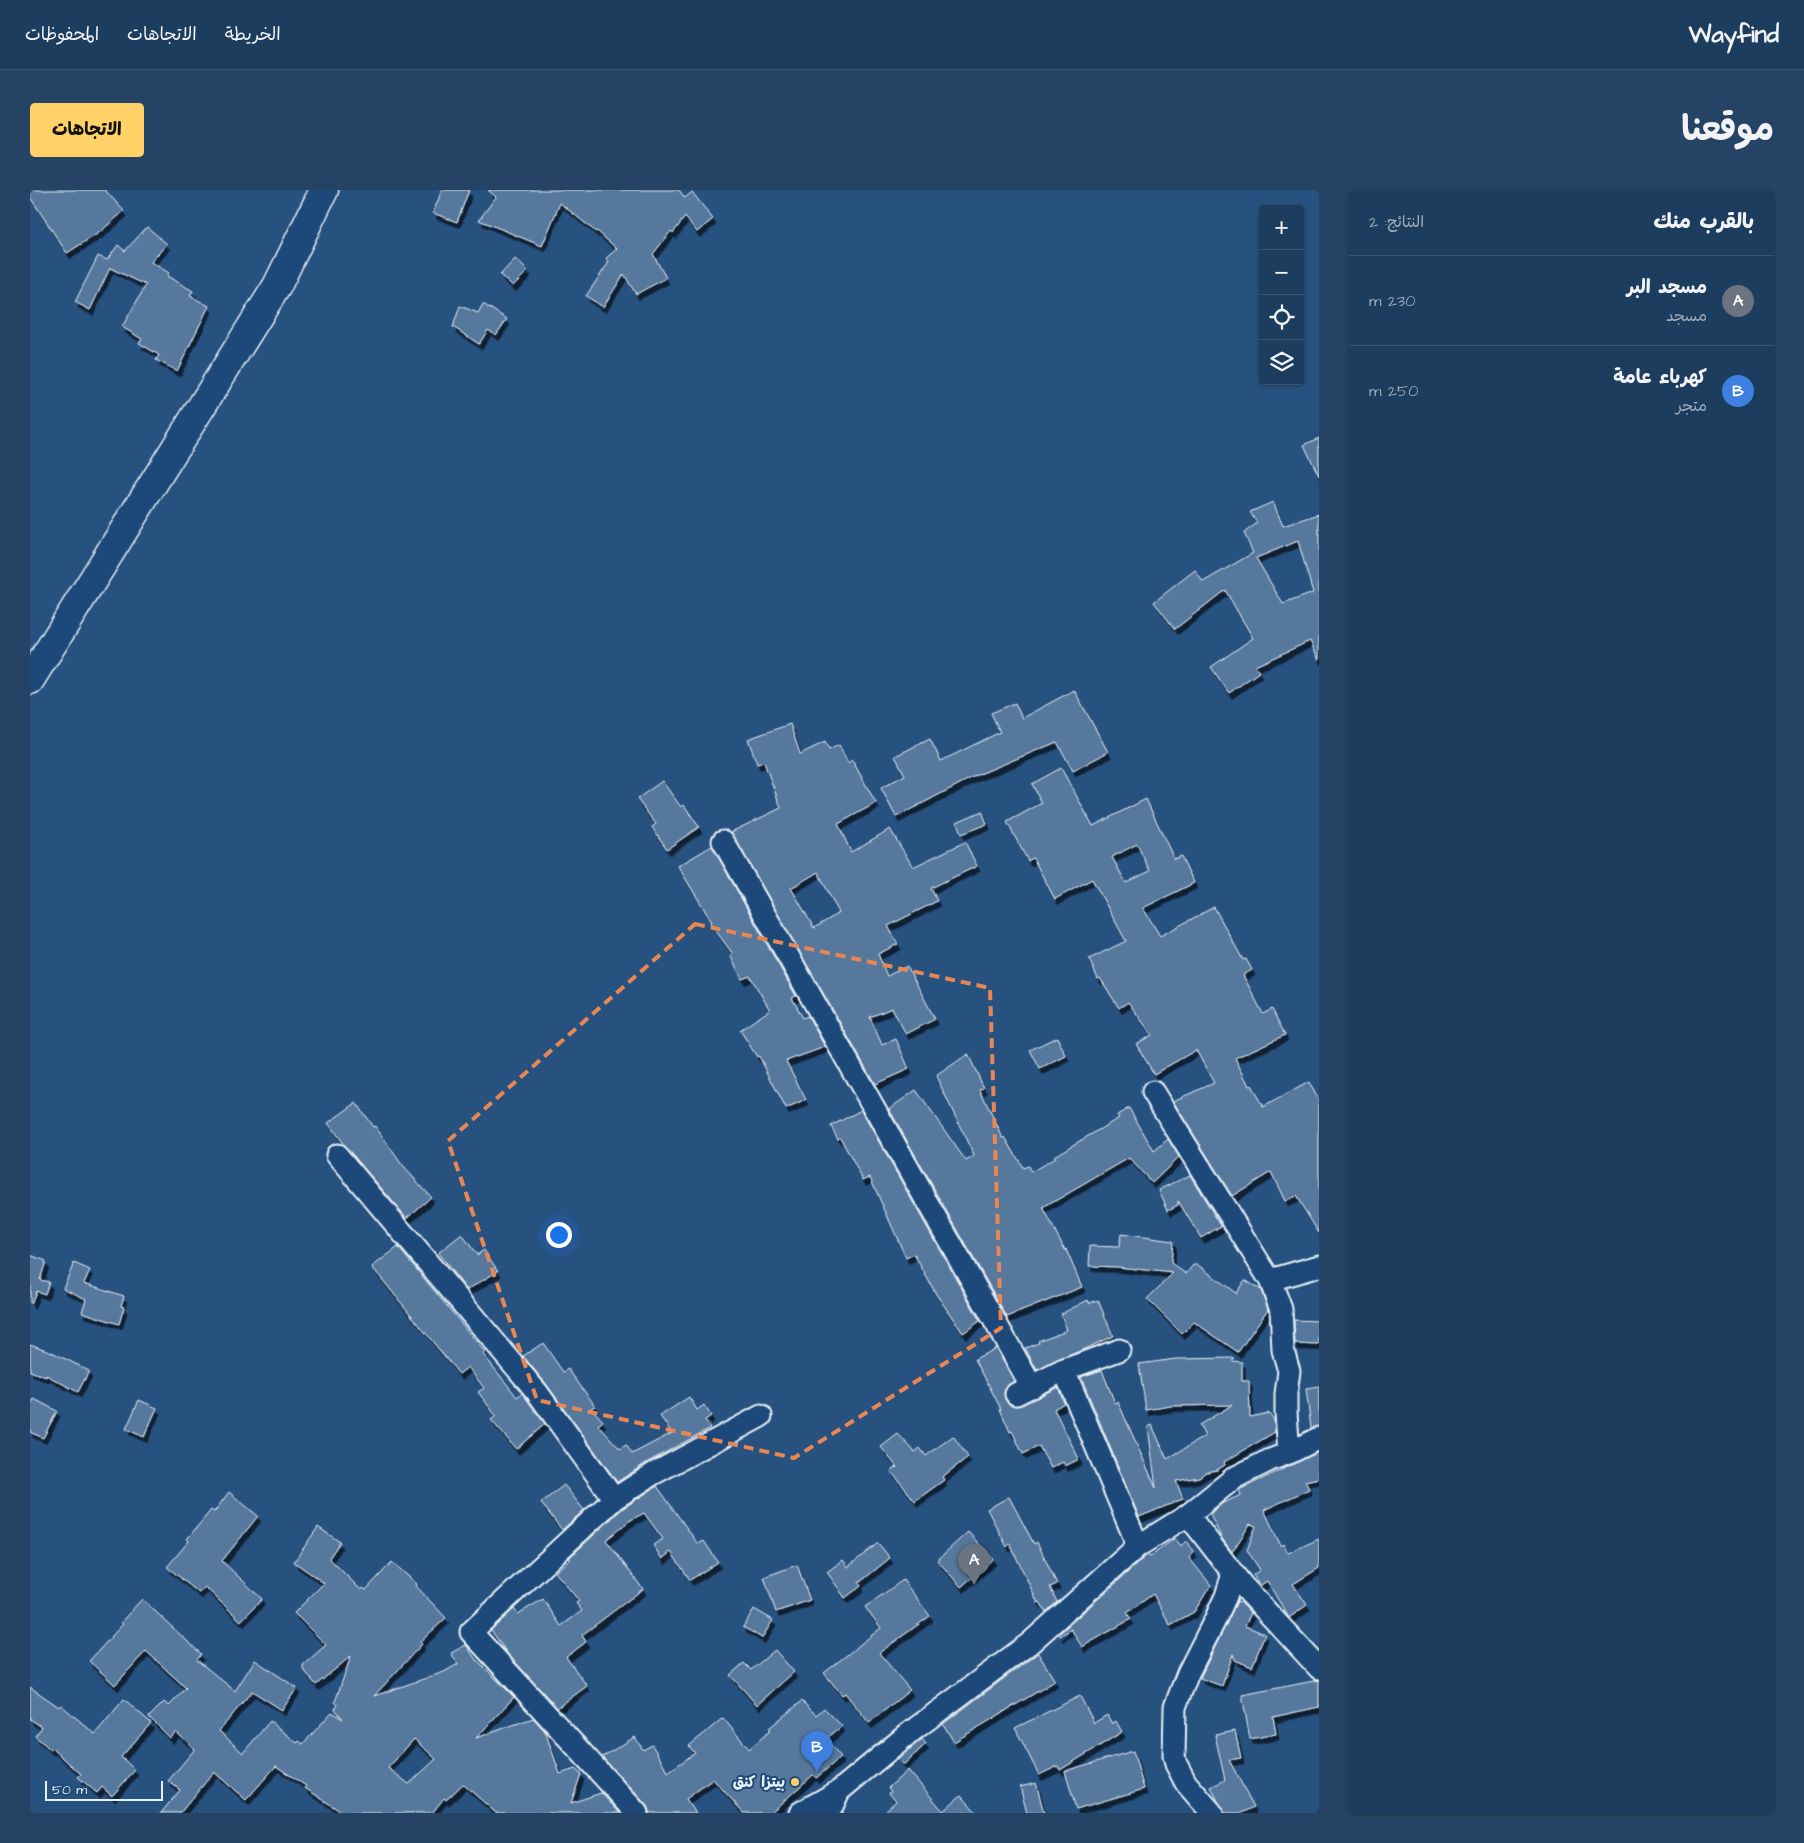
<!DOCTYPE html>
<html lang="ar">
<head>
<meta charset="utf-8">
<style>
  body { margin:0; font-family:"Architects Daughter","Playpen Sans Arabic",sans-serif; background:#254465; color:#f1f3f6; direction:rtl }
  .controls { position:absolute; right:15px; top:15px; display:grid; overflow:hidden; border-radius:5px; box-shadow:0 1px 4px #0004 }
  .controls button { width:45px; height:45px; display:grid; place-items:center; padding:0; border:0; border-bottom:1px solid #3b5674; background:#1d3d5f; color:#f1f3f6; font:25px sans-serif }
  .scale { position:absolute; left:15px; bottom:12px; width:118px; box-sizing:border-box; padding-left:5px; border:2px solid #e8f1f8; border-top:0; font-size:14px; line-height:18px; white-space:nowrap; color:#e8f1f8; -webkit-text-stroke:4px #1f4a7a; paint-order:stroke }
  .you { position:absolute; left:528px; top:1044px; width:18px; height:18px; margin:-12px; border:4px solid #fff; border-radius:50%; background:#1a73e8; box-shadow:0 0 0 8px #1a73e833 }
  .badge { display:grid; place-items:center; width:32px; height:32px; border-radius:50%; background:#ffd166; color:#fff; font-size:16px; font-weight:700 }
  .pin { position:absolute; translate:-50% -41px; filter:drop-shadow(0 1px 2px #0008) }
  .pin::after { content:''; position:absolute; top:26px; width:18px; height:15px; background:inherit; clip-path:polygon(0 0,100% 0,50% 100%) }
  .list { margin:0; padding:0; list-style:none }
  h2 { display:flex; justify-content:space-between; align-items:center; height:65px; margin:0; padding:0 20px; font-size:21px }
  h2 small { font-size:16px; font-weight:400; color:#a0aebd }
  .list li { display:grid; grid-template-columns:32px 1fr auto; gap:15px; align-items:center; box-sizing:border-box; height:90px; padding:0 20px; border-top:1px solid #3b5674 }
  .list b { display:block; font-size:19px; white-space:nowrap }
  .list p { margin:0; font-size:16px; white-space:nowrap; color:#a0aebd }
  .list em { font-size:16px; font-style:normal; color:#a0aebd }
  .icon { flex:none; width:28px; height:28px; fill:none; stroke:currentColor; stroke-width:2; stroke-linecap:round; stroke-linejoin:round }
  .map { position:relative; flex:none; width:1289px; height:1623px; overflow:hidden; direction:ltr; border-radius:5px }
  header { display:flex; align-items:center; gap:30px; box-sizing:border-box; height:70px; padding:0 25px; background:#1d3d5f; border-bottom:1px solid #3b5674 }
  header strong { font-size:24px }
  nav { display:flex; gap:28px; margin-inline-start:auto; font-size:18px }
  .intro { display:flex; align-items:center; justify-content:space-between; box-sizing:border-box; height:120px; padding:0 30px }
  h1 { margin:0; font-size:35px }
  .button { padding:12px 22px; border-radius:5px; background:#ffd166; color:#111; font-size:18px; font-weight:700 }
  main { display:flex; gap:30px; padding:0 30px }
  aside { flex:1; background:#1d3d5f; border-radius:5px; box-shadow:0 1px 4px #0004 }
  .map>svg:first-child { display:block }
  .building { fill:#57789d; stroke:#e8f1f8; fill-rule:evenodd; filter:url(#shadow) }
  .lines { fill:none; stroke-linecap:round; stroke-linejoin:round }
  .minor-casing { stroke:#e8f1f8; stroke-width:25 }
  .major-casing { stroke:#e8f1f8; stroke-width:31 }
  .minor { stroke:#1f4a7a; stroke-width:21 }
  .major { stroke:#1f4a7a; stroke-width:28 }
  .marked { fill:none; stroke:#e88753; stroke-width:4; stroke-dasharray:10 6; stroke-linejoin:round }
  .poi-dot { fill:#ffd166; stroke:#1f4a7a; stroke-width:2 }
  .labels { text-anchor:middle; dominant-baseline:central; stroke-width:4; stroke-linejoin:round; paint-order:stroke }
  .poi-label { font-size:15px; font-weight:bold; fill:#e8f1f8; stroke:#1f4a7a; text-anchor:end }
</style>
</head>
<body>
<header>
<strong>Wayfind</strong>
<nav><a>الخريطة</a><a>الاتجاهات</a><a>المحفوظات</a></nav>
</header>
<div class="intro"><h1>موقعنا</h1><a class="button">الاتجاهات</a></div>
<main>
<aside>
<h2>بالقرب منك<small>النتائج: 2</small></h2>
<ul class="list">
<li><span class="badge" style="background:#6b7280">A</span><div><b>مسجد البر</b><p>مسجد</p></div><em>230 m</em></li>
<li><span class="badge" style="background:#3f7fe0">B</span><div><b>كهرباء عامة</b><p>متجر</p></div><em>250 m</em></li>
</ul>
</aside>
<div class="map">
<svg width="1289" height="1623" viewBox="0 0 1289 1623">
  <defs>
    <filter id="shadow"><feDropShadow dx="3" dy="5.5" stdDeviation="0" flood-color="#0009"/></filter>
  </defs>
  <rect width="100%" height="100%" fill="#27517f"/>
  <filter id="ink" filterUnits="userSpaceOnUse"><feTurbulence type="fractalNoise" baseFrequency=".02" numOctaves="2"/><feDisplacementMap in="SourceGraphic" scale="10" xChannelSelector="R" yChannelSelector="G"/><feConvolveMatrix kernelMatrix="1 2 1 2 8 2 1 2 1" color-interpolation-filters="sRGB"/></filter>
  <g filter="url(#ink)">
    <path class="building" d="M0,0H75L94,21L70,42L37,63L0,7Z
      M412,0H439L427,32L403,23Z
      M458,0H649L655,8L662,2L683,29L667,42L655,27L643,43L641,41L623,64L636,88L606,104L594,84L573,117L556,106L579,72L576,68L587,59L567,41L566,42L530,13L512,56L449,30L466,7Z
      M117,37L137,54L121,72L139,83L137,86L163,101L160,106L179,116L147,181L126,170L129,165L109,153L112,149L92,137L116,95L80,78L60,120L45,112L68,66L77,70L88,55L95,61Z
      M485,69L498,81L483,96L470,85Z
      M453,114L477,129L466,145L458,140L449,154L423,137L430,116L448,123Z
      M1289,248V286L1274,255Z
      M1243,312L1253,336L1289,324V470L1280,451L1225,476L1229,482L1199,503L1181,477L1223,448L1195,400L1145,439L1124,412L1165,380L1173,392L1223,363L1214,343L1227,333L1220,322ZM1268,351L1283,403L1253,414L1226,368Z
      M1044,500L1078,562L1043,581L1027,552L945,586L866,627L851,598L875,585L865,566L900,549L911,571L970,542L961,523L985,513L992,528Z
      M760,534L770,564L795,552L799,560L809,555L818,573L822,570L846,613L808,634L821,662L860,639L883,677L935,652L947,676L901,698L907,711L858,736L868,754L848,764L857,786L877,776L905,829L876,844L862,818L840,827L852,855L866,849L879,879L845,894L701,642L751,618L734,572L727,574L718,549ZM788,682L809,723L784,738L761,698Z
      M1031,578L1063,636L1116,609L1144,669L1151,666L1164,693L1113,718L1130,746L1184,717L1213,770L1216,769L1222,780L1213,785L1233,824L1242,819L1255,845L1205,868L1219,896L1221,895L1233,917L1279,892L1289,911V1043L1266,1006L1255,1011L1241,982L1202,1006L1143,911L1184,893L1166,860L1124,884L1106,854L1122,845L1098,812L1089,818L1070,788L1068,789L1059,769L1096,751L1062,689L1025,709L1003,668L998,671L977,632L1012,613L1002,594ZM1107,654L1120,681L1096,693L1082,667Z
      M632,591L651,617L654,615L669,637L637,659L622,637L626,634L607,609Z
      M952,621L957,634L931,644L927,632Z
      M682,656L766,806L762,808L773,828L778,826L795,857L756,871L776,910L756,919L729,866L727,867L710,840L740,820L720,786L712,789L700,765L703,764L680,733L682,732L648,676Z
      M1027,847L1036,866L1010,879L1000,860Z
      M938,864L954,898L950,900L973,948L975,947L993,978L998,976L1001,982L1025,968L1024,966L1089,928L1087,925L1099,918L1124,961L1138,949L1149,967L1122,993L1099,968L1013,1018L1035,1060L1036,1059L1052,1097L977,1127L859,919L886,900L936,971L944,966L906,886Z
      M326,913L343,937L345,936L372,975L401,1007L377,1028L314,955L298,933Z
      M831,920L950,1131L933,1143L906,1104L884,1064L876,1068L840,987L833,990L810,947L808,949L801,936Z
      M1160,985L1191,1036L1171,1048L1148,1011V1015L1138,1020L1129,1000Z
      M432,1044L447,1065L454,1060L468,1081L437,1100L408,1063Z
      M1091,1044L1143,1051L1141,1073L1156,1084L1163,1075H1168L1207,1104L1206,1103L1215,1090L1231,1100L1238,1119L1208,1162L1164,1132L1152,1144L1117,1109L1143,1083L1088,1077L1059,1076L1060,1056L1089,1057Z
      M368,1057L455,1162L453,1164L487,1207L492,1203L515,1234L486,1259L461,1230L466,1226L448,1202L454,1198L438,1177L429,1184L342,1077Z
      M0,1065L16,1071L10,1090L19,1092L15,1104L6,1101L2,1113H0Z
      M44,1073L60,1080L54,1093L94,1106L91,1116L94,1117L89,1134L52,1122L56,1109L33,1098Z
      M1058,1110L1059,1113L1068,1110L1083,1146L1007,1180L995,1158L1009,1153L1008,1151L1037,1140L1031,1124Z
      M1264,1130L1289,1131V1155L1265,1154Z
      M513,1153L533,1182L538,1179L558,1206L565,1216L561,1218L573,1231L568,1235L590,1259L596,1255L602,1264L642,1243L630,1226L659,1207L667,1220L674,1215L681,1226L675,1230L680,1238L616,1273L587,1292L517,1195L493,1166Z
      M0,1154L22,1162L59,1181L48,1202L16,1185V1187L0,1181Z
      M966,1158L984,1191L976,1197L974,1203L975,1209L980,1215L986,1216L992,1215L1028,1197L1034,1213L1024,1219L1049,1269L1035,1276L1033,1272L1021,1278L1009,1256L993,1264L982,1241L980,1242L970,1219H971L945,1169Z
      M1205,1168L1202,1171L1212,1172V1191H1219L1220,1227L1239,1223L1244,1230L1245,1242L1194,1272L1195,1275L1187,1280L1176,1282L1169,1287L1146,1291L1153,1309L1109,1327L1051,1187L1072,1180L1085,1213L1088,1212L1126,1298L1118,1237L1122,1235L1137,1269L1175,1246L1169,1235L1202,1215L1141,1216L1116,1220L1109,1174L1146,1169Z
      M1289,1197V1236L1281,1238L1276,1199Z
      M4,1209L27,1221L13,1248L0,1242V1216Z
      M109,1210L127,1218L114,1247L96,1239Z
      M868,1244L885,1262L890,1258L896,1266L923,1246L938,1267L912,1287L914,1290L885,1311L861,1281L867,1277L851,1257Z
      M1289,1262V1288L1275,1291L1279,1299L1234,1320L1251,1356L1253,1354L1258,1363L1289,1349V1378L1263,1394L1277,1415L1259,1428L1237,1391L1230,1396L1223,1385L1230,1380L1217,1360L1226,1336L1220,1334L1202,1362L1191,1347L1180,1324L1193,1313L1211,1305L1209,1300L1211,1299Z
      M534,1295L554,1320L532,1340L511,1313Z
      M627,1296L668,1354L674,1351L688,1372L660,1390L641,1362L632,1369L623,1355L633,1349L614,1323L599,1331L576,1350L613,1399L552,1445L556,1452L536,1467L557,1496L527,1518L477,1463L461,1440L484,1419L488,1424L513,1409L531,1436L552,1421L546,1413L549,1411L525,1382L541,1369L539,1368L592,1319Z
      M199,1302L228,1326L192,1371L232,1409L211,1431L175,1397L169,1403L137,1377L159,1351L157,1349L181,1320L184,1322Z
      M979,1307L1004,1354L1007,1352L1027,1394L1020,1397L1027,1412L1016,1422L1010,1412L1008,1413L980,1354L977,1357L957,1319Z
      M288,1337L310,1352L299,1368L331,1400L333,1398L336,1400L362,1372L387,1394L386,1396L416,1428L390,1452L392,1454L344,1506L414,1482L428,1474L421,1463L436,1455L444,1467L484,1507L446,1548L503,1528L515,1541L530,1584L545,1579L551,1584L541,1613L571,1603L590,1623H466L433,1594L416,1610L414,1608L402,1623H313L275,1598L276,1596L246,1576L216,1610L184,1582L150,1623H131L150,1600L138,1591L165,1559L146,1542L140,1548L119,1527L134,1512L139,1516L156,1498L116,1461L85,1495L59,1471L93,1434L91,1432L112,1409L171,1464L167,1470L205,1501L225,1470L267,1498L252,1520L222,1501L189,1541L213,1563L240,1531L267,1553L269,1551L273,1554L302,1522L313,1529L305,1519L308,1515L305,1512L321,1466L286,1495L273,1479V1475L296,1455L264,1423L294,1393L264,1372ZM384,1549L406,1569L379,1594L358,1578Z
      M938,1342L963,1369L931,1397L907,1370Z
      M1145,1348L1151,1356L1156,1351L1164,1361L1159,1368L1181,1395L1164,1422L1140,1435L1123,1404L1097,1423L1101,1429L1052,1457L1041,1439L1030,1446L1029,1444L1116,1366L1117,1365L1120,1367Z
      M848,1353L860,1368L829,1393L831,1396L815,1408L797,1382L813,1370L818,1377Z
      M767,1375L780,1410L746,1422L734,1387Z
      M873,1390L900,1426L849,1463L880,1500L839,1533L815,1503L812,1505L794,1483L851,1438L835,1417Z
      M1207,1411L1211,1413L1221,1423L1215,1436L1235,1444L1222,1477L1205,1470L1203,1464L1192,1496L1170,1488Z
      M724,1419L743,1430L732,1448L713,1437Z
      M745,1460L764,1482L727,1515L700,1485L714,1473L721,1480Z
      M1008,1463L1025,1491L924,1552L913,1534Z
      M1289,1490V1517L1243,1527L1246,1544L1220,1549L1212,1505Z
      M0,1497L29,1517L31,1515L65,1544L94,1509L121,1533L91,1567L105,1580L82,1606L72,1597L67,1603L48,1587L51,1584L22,1558L21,1560L5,1546L12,1537L0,1529Z
      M1050,1506L1064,1533L1077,1525L1082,1534L1086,1531L1092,1542L1030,1580L1028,1576L1009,1585L985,1538Z
      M772,1511L786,1525L794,1518L812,1536L796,1549L811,1567L786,1588L783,1585L740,1623H714L683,1589L656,1609L666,1623H619L616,1615L572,1567L605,1547L613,1560L622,1555L638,1582L665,1563L659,1556L693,1528L719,1559L741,1540L739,1538Z
      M1205,1541L1211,1568L1199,1570L1224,1617L1212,1623H1194L1181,1597L1195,1590L1185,1545Z
      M892,1549L896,1554L873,1575L868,1569Z
      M1103,1561L1114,1599L1046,1619L1035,1581Z
      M878,1580L913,1621L931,1605L947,1623H853L866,1611L859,1603L861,1601L858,1598Z
      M1006,1593L1014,1623H997L990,1597Z"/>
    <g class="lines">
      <defs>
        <path id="minor" d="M693,651L1002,1197
          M1123,902L1240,1090L1251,1119L1253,1160L1259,1181L1256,1204V1223L1259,1263
          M307,965L507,1202L584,1309
          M1240,1090L1289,1076
          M1034,1180L1108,1356
          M986,1204L1034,1180L1089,1160
          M1158,1325L1212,1395L1289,1478
          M607,1623L441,1442L584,1309L623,1284L731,1226
          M770,1623L809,1601
          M799,1623L809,1601L878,1544L1000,1453L1108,1356L1158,1325L1204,1288L1240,1270L1259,1263L1289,1248
          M1182,1623L1156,1593L1146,1574L1144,1566L1145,1517L1158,1483L1185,1430L1196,1406L1203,1384"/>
        <path id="major" d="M0,490L247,96L294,0"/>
      </defs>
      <use href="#minor" class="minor-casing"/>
      <use href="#major" class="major-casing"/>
      <use href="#minor" class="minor"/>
      <use href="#major" class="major"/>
    </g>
  </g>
  <path class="marked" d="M665,734L960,798L971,1138L764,1268L507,1210L418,951Z"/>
  <circle class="poi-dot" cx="765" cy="1592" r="5"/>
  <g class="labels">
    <g class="poi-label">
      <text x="755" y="1592">بيتزا كنق</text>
    </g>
  </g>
</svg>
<div class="controls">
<button>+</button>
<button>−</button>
<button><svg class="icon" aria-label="locate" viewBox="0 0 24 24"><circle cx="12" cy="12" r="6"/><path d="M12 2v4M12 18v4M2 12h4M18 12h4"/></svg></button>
<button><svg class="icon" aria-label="layers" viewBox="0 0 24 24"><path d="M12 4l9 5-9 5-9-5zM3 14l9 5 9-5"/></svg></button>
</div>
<div class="scale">50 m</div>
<div class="you"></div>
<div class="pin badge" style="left:944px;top:1395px;background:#6b7280">A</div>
<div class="pin badge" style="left:787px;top:1582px;background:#3f7fe0">B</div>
</div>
</main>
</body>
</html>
